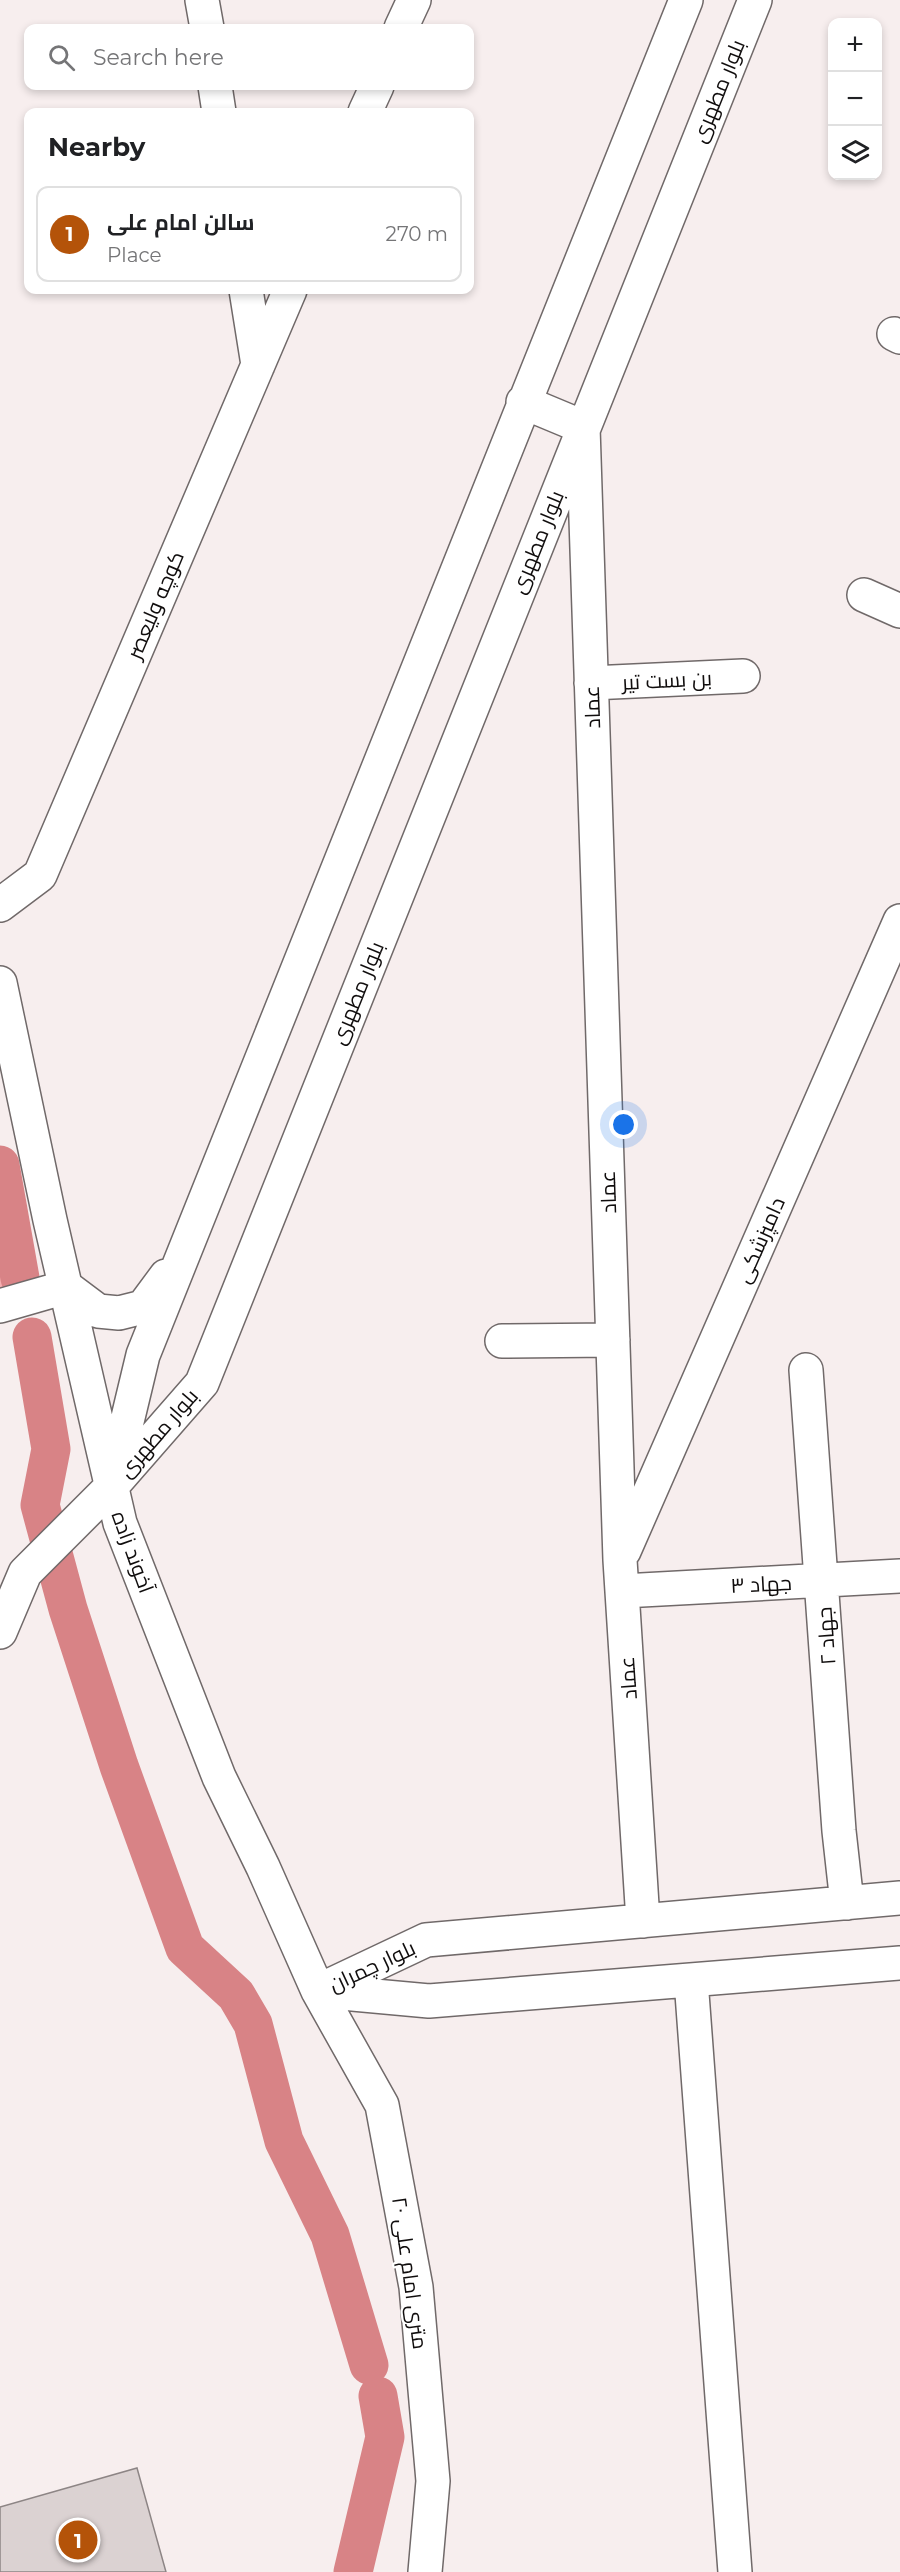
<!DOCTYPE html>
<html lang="en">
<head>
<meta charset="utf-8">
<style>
  body { margin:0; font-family:Montserrat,Cairo,sans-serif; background:#f2f2f2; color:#202124 }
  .controls { position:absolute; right:18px; top:18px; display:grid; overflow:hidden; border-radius:12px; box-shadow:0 3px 9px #0003 }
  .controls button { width:54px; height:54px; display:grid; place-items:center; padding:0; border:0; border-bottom:2px solid #e0e0e0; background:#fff; color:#202124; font:30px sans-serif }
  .you { position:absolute; left:624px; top:1125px; width:21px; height:21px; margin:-15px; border:4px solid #fff; border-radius:50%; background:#1a73e8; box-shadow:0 0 0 9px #1a73e833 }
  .badge { display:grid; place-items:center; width:39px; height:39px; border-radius:50%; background:#b45309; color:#fff; font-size:20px; font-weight:700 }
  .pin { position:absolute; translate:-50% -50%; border:3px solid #fff; box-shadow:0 2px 6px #0006 }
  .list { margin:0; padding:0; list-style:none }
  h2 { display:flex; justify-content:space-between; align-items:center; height:78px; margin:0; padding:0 24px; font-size:26px }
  h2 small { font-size:20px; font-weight:400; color:#757577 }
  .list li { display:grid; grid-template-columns:39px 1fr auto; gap:18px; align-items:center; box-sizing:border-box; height:96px; margin:0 12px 12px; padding:0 12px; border:2px solid #e0e0e0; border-radius:12px }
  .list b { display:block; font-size:22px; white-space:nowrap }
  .list p { margin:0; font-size:20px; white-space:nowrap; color:#757577 }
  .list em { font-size:20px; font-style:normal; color:#757577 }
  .icon { flex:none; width:33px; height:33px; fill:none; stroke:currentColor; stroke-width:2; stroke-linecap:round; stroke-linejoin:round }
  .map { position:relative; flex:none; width:900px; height:2572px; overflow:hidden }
  .search { position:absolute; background:#fff; box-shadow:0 3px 9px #0003; left:24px; top:24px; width:450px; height:66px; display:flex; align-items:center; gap:15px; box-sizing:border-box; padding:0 21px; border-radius:12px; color:#757577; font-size:22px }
  .panel { position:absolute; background:#fff; box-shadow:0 3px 9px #0003; left:24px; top:108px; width:450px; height:186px; border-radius:12px }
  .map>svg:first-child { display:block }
  .green { fill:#f6afb1 }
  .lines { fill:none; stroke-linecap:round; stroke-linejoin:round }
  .canal { stroke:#d88386; stroke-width:39 }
  .building { fill:#dbd2d2; stroke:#8d8585; stroke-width:1.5 }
  .minor-casing { stroke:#706969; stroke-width:36 }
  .minor { stroke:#fff; stroke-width:33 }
  .labels { text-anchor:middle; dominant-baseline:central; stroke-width:4.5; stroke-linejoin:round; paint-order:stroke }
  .street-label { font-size:21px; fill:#100d0d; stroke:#fff }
</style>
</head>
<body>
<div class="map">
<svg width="900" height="2572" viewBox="0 0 900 2572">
  <rect width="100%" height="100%" fill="#f7eeee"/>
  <path class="green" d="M0,1221L12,1286L0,1289Z"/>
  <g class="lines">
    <path class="canal" d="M0,1165L20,1278
      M32,1337L51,1449L40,1505L68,1609L119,1766L185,1948L236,1995L253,2024L284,2141L330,2235L369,2365
      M353,2572L385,2437L378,2396"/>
  </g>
  <path class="building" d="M137,2468L166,2572H0V2507Z"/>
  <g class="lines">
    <defs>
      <path id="minor" d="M202,0L207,28
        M401,28L414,0
        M215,86L219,112
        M365,112L377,86
        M246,290L258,365
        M894,334L900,337
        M523,402L583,427L620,1560L643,1921
        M864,595L900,611
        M591,683L743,676
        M0,905L40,875L290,290
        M0,983L50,1220L120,1523L219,1777L263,1867L318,1991L382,2105L416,2287L433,2481L425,2572
        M0,1306L66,1287L98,1311L119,1313L143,1307L166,1276
        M502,1341L613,1340
        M806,1370L839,1831L847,1903
        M113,1480L143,1355L686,0
        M624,1551L900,921
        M623,1591L900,1576
        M0,1632L25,1573L112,1486L202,1383L755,0
        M691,1980L735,2572
        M318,1991L426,1940L900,1898
        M320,1991L429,2001L900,1963"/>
    </defs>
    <use href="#minor" class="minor-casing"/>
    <use href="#minor" class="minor"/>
  </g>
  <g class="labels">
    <g class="street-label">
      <text transform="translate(718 91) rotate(-68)">بلوار مطهری</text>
      <text transform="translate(537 542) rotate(-68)">بلوار مطهری</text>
      <text transform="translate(155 605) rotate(-67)">کوچه ولیعصر</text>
      <text transform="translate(667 680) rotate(-3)">بن بست تیر</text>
      <text transform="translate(592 707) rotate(-92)">عماد</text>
      <text transform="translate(357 993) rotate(-68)">بلوار مطهری</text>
      <text transform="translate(608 1192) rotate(-92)">عماد</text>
      <text transform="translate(760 1240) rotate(-66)">دامپزشکی</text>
      <text transform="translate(158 1433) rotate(-49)">بلوار مطهری</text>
      <text transform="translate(133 1552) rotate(70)">آخوند زاده</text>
      <text transform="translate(761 1584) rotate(-3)">جهاد ۳</text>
      <text transform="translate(826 1636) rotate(-94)">جهاد ۲</text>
      <text transform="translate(628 1678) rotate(-94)">عماد</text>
      <text transform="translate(372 1966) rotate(-25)">بلوار چمران</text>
      <text transform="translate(410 2273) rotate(82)">۲۰ متری امام علی</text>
    </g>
  </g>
</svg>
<div class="controls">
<button>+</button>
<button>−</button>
<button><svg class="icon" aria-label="layers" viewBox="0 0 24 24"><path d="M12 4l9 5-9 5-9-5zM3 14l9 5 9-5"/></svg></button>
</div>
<div class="you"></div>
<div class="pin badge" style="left:78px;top:2540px">1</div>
<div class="search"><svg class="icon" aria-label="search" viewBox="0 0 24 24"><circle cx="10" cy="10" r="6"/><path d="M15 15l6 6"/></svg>Search here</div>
<section class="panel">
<h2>Nearby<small></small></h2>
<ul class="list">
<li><span class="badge">1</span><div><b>سالن امام علی</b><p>Place</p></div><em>270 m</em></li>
</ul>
</section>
</div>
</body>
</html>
